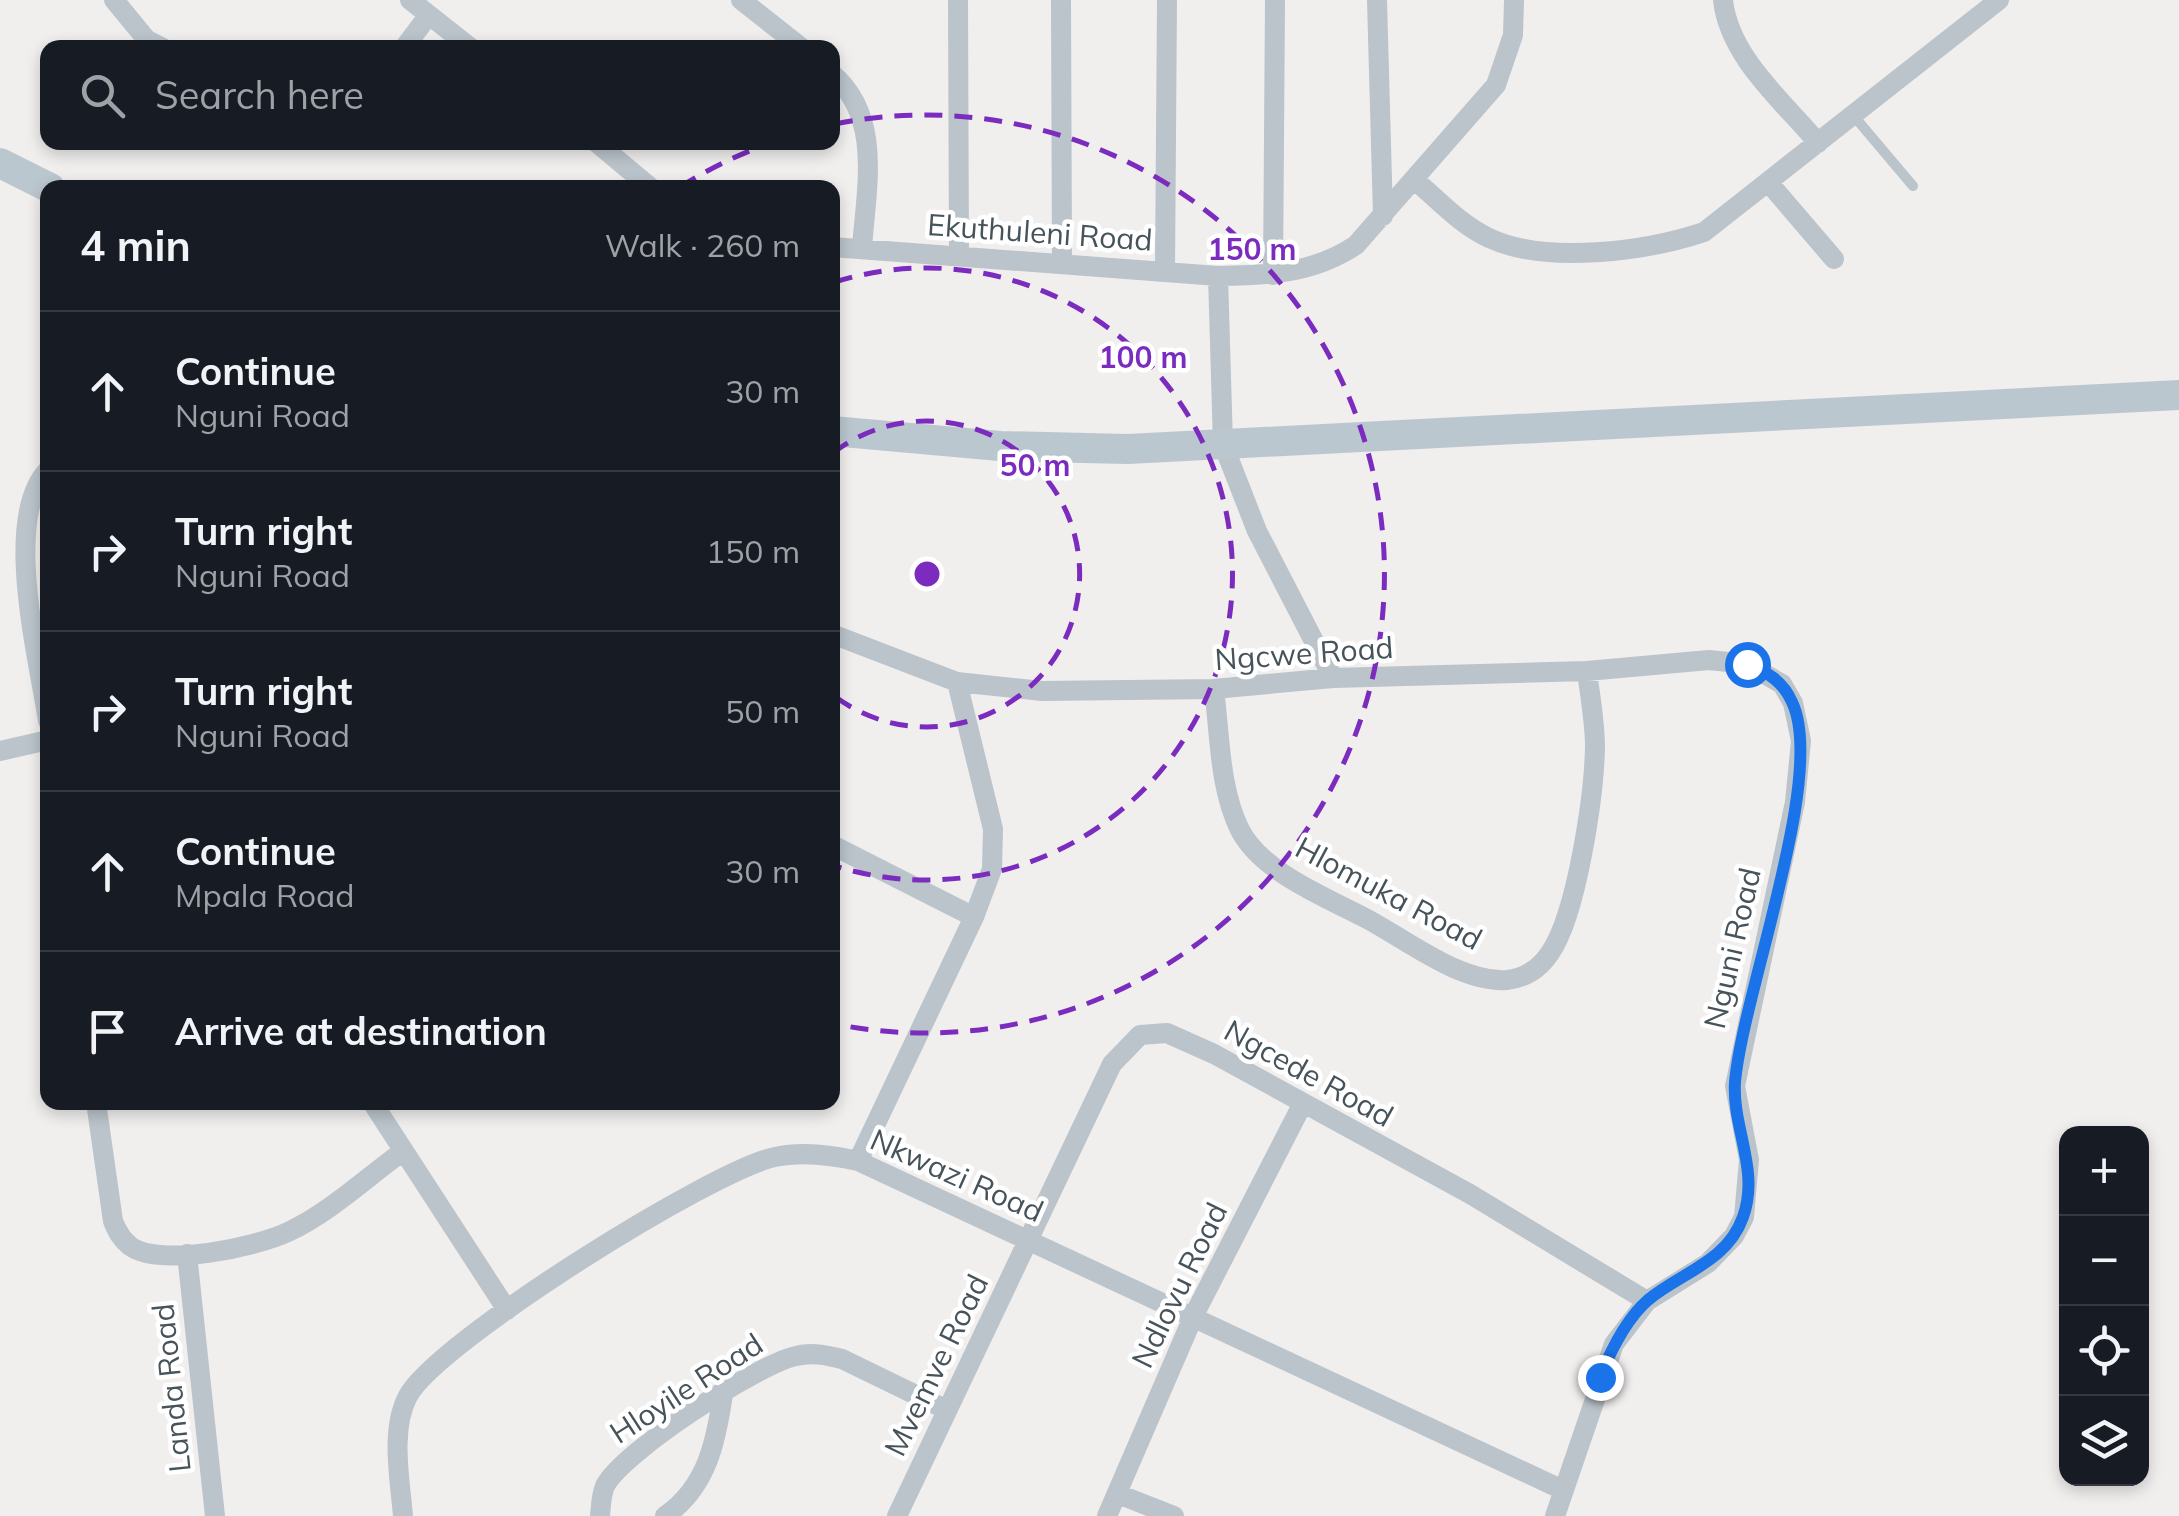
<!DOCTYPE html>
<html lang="en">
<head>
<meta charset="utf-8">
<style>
  body { margin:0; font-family:Mulish,sans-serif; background:#242831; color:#f1f3f6 }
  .controls { position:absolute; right:30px; bottom:30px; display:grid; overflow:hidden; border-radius:20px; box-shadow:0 5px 15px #0003 }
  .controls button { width:90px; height:90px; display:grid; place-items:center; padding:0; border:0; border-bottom:2px solid #363941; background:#171b24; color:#f1f3f6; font:50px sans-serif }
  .stop { position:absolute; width:30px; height:30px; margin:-22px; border:8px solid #1a73e8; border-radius:50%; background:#fff }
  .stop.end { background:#1a73e8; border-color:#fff; box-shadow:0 2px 10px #0008 }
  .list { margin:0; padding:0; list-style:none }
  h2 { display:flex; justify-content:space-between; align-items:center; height:130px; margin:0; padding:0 40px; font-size:42px }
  h2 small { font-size:32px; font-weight:400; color:#9ea1a6 }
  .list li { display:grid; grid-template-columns:65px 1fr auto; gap:30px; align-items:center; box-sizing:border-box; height:160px; padding:0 40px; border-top:2px solid #363941 }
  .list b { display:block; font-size:38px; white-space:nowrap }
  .list p { margin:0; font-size:32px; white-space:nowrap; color:#9ea1a6 }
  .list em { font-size:32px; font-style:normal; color:#9ea1a6 }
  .icon { flex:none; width:55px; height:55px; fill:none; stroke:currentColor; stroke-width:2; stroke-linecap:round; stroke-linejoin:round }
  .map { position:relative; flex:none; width:2179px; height:1516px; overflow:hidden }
  .search { position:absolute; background:#171b24; box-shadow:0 5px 15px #0003; left:40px; top:40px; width:800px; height:110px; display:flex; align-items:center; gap:25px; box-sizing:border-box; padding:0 35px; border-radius:20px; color:#9ea1a6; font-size:38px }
  .panel { position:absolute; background:#171b24; box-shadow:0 5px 15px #0003; left:40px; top:180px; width:800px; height:930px; border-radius:20px }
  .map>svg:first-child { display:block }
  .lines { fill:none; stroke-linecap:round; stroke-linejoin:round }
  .lane { stroke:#bac4ca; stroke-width:10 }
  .street { stroke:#bac4ca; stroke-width:20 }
  .secondary { stroke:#bbc7cf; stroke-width:30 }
  .route { stroke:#1a73e8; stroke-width:12 }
  .ring { fill:none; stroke:#7b2cbf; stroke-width:5; stroke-dasharray:18 12 }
  .labels { text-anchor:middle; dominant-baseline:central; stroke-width:9; stroke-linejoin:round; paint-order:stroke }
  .street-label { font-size:30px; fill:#47535a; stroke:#fff }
  .centre { fill:#7b2cbf; stroke:#fff; stroke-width:5 }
  .ring-label { font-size:30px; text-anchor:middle; font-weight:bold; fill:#7b2cbf; stroke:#fff; stroke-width:9; stroke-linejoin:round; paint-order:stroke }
</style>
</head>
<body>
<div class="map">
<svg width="2179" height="1516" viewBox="0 0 2179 1516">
  <rect width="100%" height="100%" fill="#f1eeee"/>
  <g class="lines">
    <path class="lane" d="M1853,115L1913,186"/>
    <path class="street" d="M114,0L147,40L163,48
      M410,0L471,48
      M741,0L802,48
      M958,0L959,256
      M1061,0L1062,264
      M1377,0L1383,216
      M1723,0C1729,57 1783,101 1818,143
      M404,48L428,16
      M832,74C883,117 866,189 862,248
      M596,142L651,188
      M1416,181C1439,201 1461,225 1489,238C1547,265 1647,251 1704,232L1999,0
      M1769,183L1834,259
      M832,247L1218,276C1270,275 1312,274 1356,245L1496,85L1513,35L1514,0
      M1165,272L1167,0
      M1273,275L1275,0
      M1218,276L1223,444L1257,531L1333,678
      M48,470C2,517 39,660 48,721
      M832,634L957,682L1042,691L1214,689L1333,678L1587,671L1709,660L1747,664L1782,684L1793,703L1801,741L1795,802L1735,1086L1749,1160L1744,1217L1734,1236L1708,1263L1647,1301L1614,1344L1555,1516
      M1214,689C1220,734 1219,788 1240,830C1262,873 1328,898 1369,920C1408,941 1461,983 1507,980C1525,978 1540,968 1550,953C1577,914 1594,795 1595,747C1595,722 1590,696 1587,671
      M0,751L48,740
      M832,845L974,917
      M96,1102L113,1221C117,1231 121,1239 130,1246C160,1268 256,1247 288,1232C329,1213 366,1178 402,1152
      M372,1102L507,1310
      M858,1161L974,917L992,869L993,829L957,682
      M187,1254L215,1516
      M1118,1494L1174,1516
      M403,1516C400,1480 390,1429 408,1396C437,1342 712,1170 775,1157C803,1151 831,1155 858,1161L1563,1490
      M600,1516C601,1506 601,1495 605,1486C622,1452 758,1364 796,1356C812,1352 826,1355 842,1359L947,1410
      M665,1516C707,1487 716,1442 723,1394
      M897,1516L1112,1064L1140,1035L1167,1033L1214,1054L1470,1194L1647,1301
      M1107,1516L1194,1315L1302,1105"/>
    <path class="secondary" d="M0,163L50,188
      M832,431L1000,446L1128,449L2179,395"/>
  </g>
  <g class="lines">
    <path class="route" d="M1600,1377C1611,1350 1626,1319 1648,1300C1682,1272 1727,1262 1743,1217C1760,1170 1732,1128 1735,1082C1743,992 1827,775 1792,702C1783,681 1767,672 1747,664"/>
  </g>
  <g class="ring">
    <path d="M833 453A153 153 0 1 1 833 695"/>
    <path d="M835 282A306 306 0 1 1 835 866"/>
    <path d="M680 187A459 459 0 0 1 770 143M835 124A459 459 0 1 1 835 1024"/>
  </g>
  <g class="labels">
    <g class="street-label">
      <text transform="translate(1040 232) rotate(4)">Ekuthuleni Road</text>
      <text transform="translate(1304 653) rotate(-4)">Ngcwe Road</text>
      <text transform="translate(1389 893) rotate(28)">Hlomuka Road</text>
      <text transform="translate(1732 948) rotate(-77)">Nguni Road</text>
      <text transform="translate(1309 1073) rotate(29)">Ngcede Road</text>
      <text transform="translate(957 1175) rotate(24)">Nkwazi Road</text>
      <text transform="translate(1179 1285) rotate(-64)">Ndlovu Road</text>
      <text transform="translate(936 1365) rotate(-64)">Mvemve Road</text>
      <text transform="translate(171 1388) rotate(-96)">Landa Road</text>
      <text transform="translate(686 1388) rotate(-33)">Hloyile Road</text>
    </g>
  </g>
  <circle cx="927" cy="574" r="15" class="centre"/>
  <g class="ring-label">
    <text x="1252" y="260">150 m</text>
    <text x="1143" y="368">100 m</text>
    <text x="1035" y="476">50 m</text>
  </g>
</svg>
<div class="controls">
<button>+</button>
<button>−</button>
<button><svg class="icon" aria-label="locate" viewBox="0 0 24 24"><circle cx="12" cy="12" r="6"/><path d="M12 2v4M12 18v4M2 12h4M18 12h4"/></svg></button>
<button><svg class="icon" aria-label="layers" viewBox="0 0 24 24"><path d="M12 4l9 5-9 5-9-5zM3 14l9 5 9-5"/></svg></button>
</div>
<div class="stop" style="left:1747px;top:664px"></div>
<div class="stop end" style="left:1600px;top:1377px"></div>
<div class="search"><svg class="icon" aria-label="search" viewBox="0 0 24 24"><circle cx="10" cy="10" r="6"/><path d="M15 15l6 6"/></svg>Search here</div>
<section class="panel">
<h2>4 min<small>Walk · 260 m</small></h2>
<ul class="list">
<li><svg class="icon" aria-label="ahead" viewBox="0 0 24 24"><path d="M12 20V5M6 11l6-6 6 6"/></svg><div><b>Continue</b><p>Nguni Road</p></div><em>30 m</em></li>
<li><svg class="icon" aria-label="right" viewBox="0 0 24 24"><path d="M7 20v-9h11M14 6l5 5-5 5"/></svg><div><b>Turn right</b><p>Nguni Road</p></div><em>150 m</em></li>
<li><svg class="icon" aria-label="right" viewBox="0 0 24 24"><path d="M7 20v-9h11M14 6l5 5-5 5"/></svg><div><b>Turn right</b><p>Nguni Road</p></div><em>50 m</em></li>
<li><svg class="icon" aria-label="ahead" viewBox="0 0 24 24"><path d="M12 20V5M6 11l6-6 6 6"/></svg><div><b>Continue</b><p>Mpala Road</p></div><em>30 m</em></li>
<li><svg class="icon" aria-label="arrive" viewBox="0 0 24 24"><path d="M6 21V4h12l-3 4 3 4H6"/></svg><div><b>Arrive at destination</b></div></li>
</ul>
</section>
</div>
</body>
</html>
